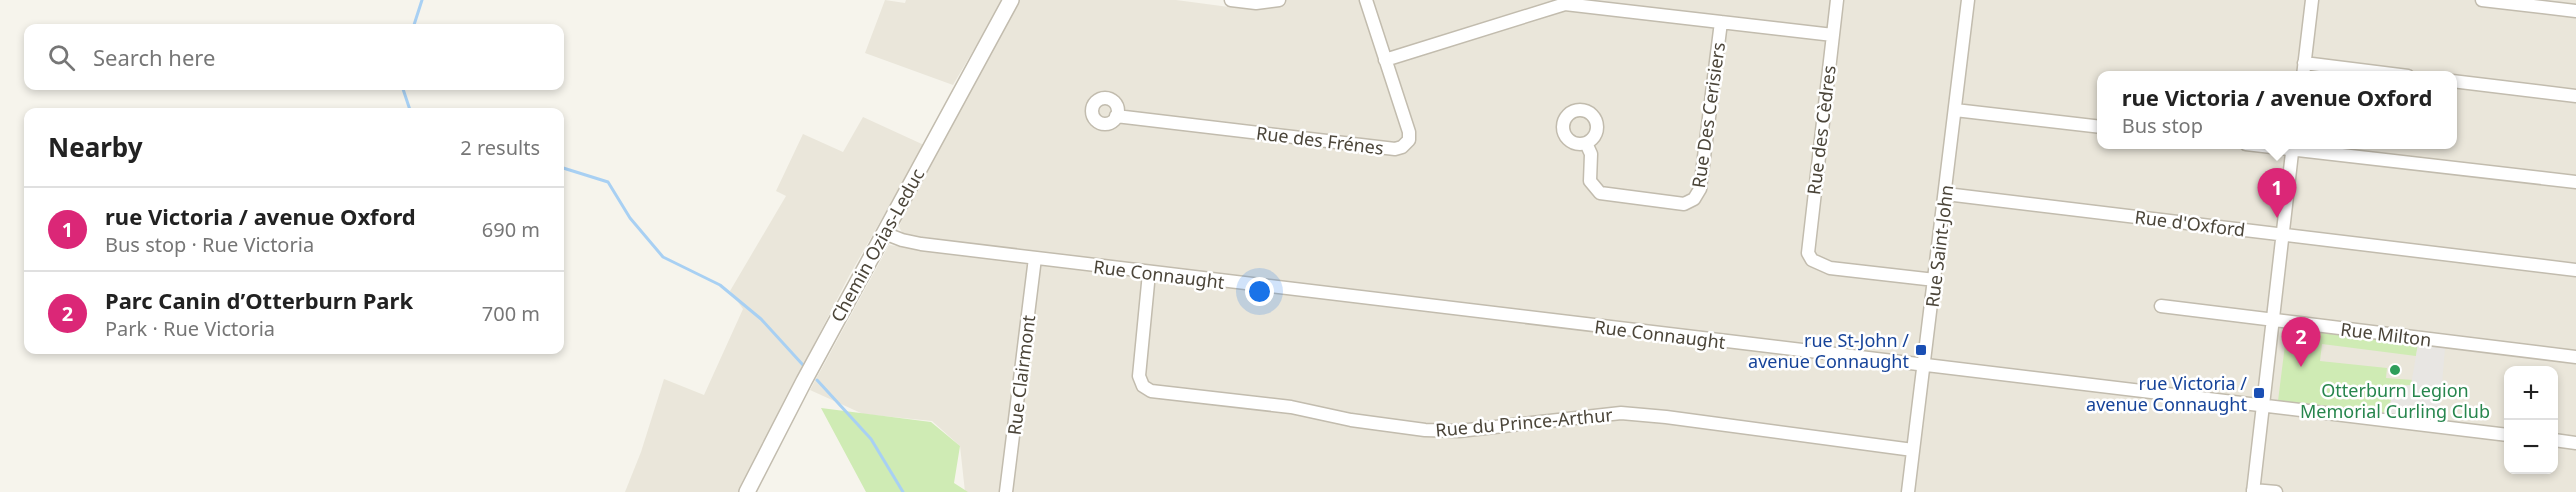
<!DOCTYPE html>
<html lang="en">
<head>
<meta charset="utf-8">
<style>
  body { margin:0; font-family:"Noto Sans",sans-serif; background:#f6f6f6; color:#222 }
  .controls { position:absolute; right:18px; bottom:18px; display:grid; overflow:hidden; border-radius:12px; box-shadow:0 3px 9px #0003 }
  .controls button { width:54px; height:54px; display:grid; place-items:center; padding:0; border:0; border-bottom:2px solid #e0e0e0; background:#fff; color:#222; font:30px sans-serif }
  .you { position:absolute; left:1260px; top:292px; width:21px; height:21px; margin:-15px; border:4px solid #fff; border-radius:50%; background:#1a73e8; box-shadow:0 0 0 9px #1a73e833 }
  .badge { display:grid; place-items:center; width:39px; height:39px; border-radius:50%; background:#db2777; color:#fff; font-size:20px; font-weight:700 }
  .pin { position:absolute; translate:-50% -50px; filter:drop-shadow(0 2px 3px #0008) }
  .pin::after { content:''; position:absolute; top:32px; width:21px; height:18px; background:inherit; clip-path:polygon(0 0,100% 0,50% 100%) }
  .popup { position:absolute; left:2097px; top:71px; width:360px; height:78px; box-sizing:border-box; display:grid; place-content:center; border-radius:12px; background:#fff; filter:drop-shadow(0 2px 4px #0005); font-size:20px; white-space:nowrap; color:#767676 }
  .popup b { font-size:22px; color:#222 }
  .popup::after { content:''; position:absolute; left:50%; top:100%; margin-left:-12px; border:12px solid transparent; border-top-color:#fff }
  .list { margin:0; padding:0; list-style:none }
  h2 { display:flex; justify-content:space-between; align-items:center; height:78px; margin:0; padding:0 24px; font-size:26px }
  h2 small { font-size:20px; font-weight:400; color:#767676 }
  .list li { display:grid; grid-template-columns:39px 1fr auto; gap:18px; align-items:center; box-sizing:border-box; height:84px; padding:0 24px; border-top:2px solid #e0e0e0 }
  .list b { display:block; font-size:22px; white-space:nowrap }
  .list p { margin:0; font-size:20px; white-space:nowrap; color:#767676 }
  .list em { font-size:20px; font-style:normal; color:#767676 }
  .icon { flex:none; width:33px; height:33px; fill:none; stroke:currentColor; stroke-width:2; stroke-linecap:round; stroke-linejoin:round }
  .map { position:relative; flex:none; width:2576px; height:492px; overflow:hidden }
  .search { position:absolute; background:#fff; box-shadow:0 3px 9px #0003; left:24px; top:24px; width:540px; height:66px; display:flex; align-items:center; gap:15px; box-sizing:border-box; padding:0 21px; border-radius:12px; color:#767676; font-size:22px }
  .panel { position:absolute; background:#fff; box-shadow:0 3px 9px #0003; left:24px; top:108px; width:540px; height:246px; border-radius:12px }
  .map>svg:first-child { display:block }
  .residential { fill:#eae6da; fill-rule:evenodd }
  .green { fill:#cfebb4 }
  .parking { fill:#e8e6e3 }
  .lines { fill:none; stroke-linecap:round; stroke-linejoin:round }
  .stream { stroke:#a8d0f3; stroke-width:3 }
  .minor-casing { stroke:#c2bcae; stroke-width:15 }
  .tertiary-casing { stroke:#c2bcae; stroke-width:18 }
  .minor { stroke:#fff; stroke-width:12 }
  .tertiary { stroke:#fff; stroke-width:15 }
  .transit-dot { fill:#1a4fb4; stroke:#fff; stroke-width:2 }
  .leisure-dot { fill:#2e9e5b; stroke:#fff; stroke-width:2 }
  .labels { text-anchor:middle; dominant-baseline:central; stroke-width:5; stroke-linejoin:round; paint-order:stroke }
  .street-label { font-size:18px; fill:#4b4539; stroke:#fff }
  .transit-label { font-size:18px; fill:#164399; stroke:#fff; text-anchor:end }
  .leisure-label { font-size:18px; fill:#27864d; stroke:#fff }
</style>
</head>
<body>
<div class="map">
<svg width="2576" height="492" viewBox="0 0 2576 492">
  <rect width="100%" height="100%" fill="#f6f4ec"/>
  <path class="residential" d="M885,0L905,3L906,0H1003L953,85L865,53Z
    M1019,0H1176L1229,7V0H2576V492H965L960,446L932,421L863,414L810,390L889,245L911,248L899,227L909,203ZM2102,76H2452V144H2102ZM2508,370H2554V470H2508Z
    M863,117L924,145L849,276L738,492H625L641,452L664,379L704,395L743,309L730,291L786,196L776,191L803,134L843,152Z"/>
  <path class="green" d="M2287,329L2418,344L2416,356L2322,344L2320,361L2387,368L2386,378L2413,380L2411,386H2393L2389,413L2278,401Z
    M821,408L931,422L960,446L954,483L968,492H866Z"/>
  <path class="parking" d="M2418,344L2445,348L2439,420L2389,413L2393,386L2411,385Z"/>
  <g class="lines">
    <path class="stream" d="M413,28L422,0
      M402,86L410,110L414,112
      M560,167L608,182L630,218L663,257L720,285L761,319L803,365
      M817,380L871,439L903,492"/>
    <defs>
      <path id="minor" d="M1231,0L1256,3L1279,0
        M1837,0L1808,253L1812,260L1830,268L1935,280
        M2482,0L2576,11
        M1385,60L1565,4L1833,35
        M2304,63L2408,76
        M2303,76L2312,0
        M2452,81L2576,96
        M1092 111a13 13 0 1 1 26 0a13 13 0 1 1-26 0Z
        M1955,110L2102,127
        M1563 127a17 17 0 1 1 34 0a17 17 0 1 1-34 0Z
        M1116,116L1395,149L1402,147L1409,140V132L1366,0
        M1586,143L1591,154L1590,181L1600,193L1684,204L1694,199L1700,189L1721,22
        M2246,144L2576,182
        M1946,194L2576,270
        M884,233L902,240L921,244L2508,435
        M1149,273L1139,376L1143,386L1151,391L1291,407L1351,420L1425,430L1459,431L1621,413L1666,417L1913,450
        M2161,306L2576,357
        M2554,440L2576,443
        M2253,490L2276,492
        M1006,492L1035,258
        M1908,492L1968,0
        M2253,492L2293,144"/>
      <path id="tertiary" d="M747,492L804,381L1011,0"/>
    </defs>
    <use href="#minor" class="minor-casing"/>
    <use href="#tertiary" class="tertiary-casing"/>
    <use href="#minor" class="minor"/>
    <use href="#tertiary" class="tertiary"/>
  </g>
  <g class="transit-dot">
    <rect x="1915" y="344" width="12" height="12" rx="3"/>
    <rect x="2253" y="387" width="12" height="12" rx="3"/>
  </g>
  <circle class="leisure-dot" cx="2395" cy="370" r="6"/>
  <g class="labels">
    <g class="street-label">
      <text transform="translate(1708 115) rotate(-82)">Rue Des Cerisiers</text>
      <text transform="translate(1821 130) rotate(-83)">Rue des Cèdres</text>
      <text transform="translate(1320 140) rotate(7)">Rue des Frénes</text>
      <text transform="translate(2190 223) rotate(7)">Rue d'Oxford</text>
      <text transform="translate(877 245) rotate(-61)">Chemin Ozias-Leduc</text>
      <text transform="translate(1939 246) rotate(-83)">Rue Saint-John</text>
      <text transform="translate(1159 274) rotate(7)">Rue Connaught</text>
      <text transform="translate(1660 334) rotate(7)">Rue Connaught</text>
      <text transform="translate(2386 334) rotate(7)">Rue Milton</text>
      <text transform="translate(1021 375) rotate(-83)">Rue Clairmont</text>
      <text transform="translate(1524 422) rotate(-5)">Rue du Prince-Arthur</text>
    </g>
    <g class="transit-label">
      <text x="1909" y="340">rue St-John /<tspan x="1909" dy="21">avenue Connaught</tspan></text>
      <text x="2247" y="383">rue Victoria /<tspan x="2247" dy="21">avenue Connaught</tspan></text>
    </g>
    <g class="leisure-label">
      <text x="2395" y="390">Otterburn Legion<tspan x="2395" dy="21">Memorial Curling Club</tspan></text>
    </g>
  </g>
</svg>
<div class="controls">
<button>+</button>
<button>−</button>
</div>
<div class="you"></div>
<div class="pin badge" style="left:2277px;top:218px">1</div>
<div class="popup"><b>rue Victoria / avenue Oxford</b>Bus stop</div>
<div class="pin badge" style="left:2301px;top:367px">2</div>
<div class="search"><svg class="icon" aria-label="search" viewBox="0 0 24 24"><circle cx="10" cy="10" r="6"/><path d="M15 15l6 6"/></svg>Search here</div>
<section class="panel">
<h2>Nearby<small>2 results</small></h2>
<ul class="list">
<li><span class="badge">1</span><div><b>rue Victoria / avenue Oxford</b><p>Bus stop · Rue Victoria</p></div><em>690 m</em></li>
<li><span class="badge">2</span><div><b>Parc Canin d’Otterburn Park</b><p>Park · Rue Victoria</p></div><em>700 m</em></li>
</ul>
</section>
</div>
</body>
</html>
